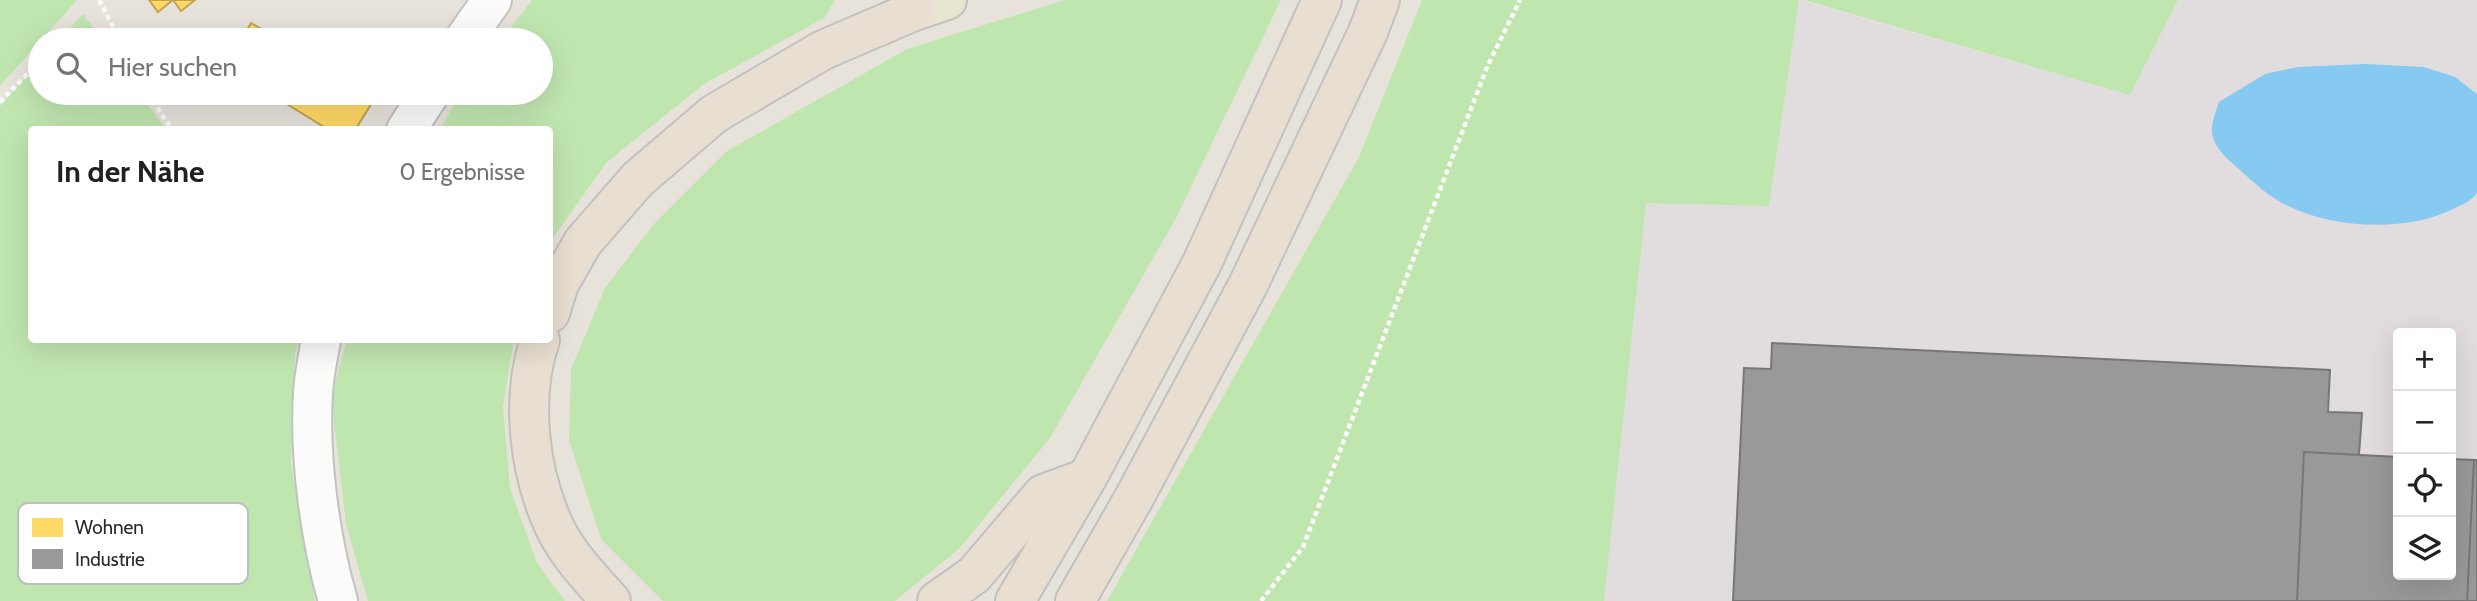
<!DOCTYPE html>
<html lang="de">
<head>
<meta charset="utf-8">
<style>
  body { margin:0; font-family:Cabin,sans-serif; background:#f6f6f6; color:#202124 }
  .controls { position:absolute; right:21px; bottom:21px; display:grid; overflow:hidden; border-radius:7px; box-shadow:0 7px 28px #0002 }
  .controls button { width:63px; height:63px; display:grid; place-items:center; padding:0; border:0; border-bottom:2px solid #e0e0e0; background:#fff; color:#202124; font:35px sans-serif }
  .list { margin:0; padding:0; list-style:none }
  h2 { display:flex; justify-content:space-between; align-items:center; height:91px; margin:0; padding:0 28px; font-size:30px }
  h2 small { font-size:23px; font-weight:400; color:#757577 }
  .icon { flex:none; width:38px; height:38px; fill:none; stroke:currentColor; stroke-width:2; stroke-linecap:round; stroke-linejoin:round }
  .map { position:relative; flex:none; width:2477px; height:601px; overflow:hidden }
  .search { position:absolute; background:#fff; box-shadow:0 7px 28px #0002; left:28px; top:28px; width:525px; height:77px; display:flex; align-items:center; gap:18px; box-sizing:border-box; padding:0 24px; border-radius:38px; color:#757577; font-size:26px }
  .panel { position:absolute; background:#fff; box-shadow:0 7px 28px #0002; left:28px; top:126px; width:525px; height:217px; border-radius:7px }
  .map>svg:first-child { display:block }
  .industrial { fill:#e1dddf; fill-rule:evenodd }
  .green { fill:#c0e6b0 }
  .water { fill:#86c9f1 }
  .homes { fill:#ffd966; stroke:#bea453; stroke-width:2 }
  .industry { fill:#999; stroke:#777; stroke-width:2 }
  .lines { fill:none; stroke-linecap:round; stroke-linejoin:round }
  .minor-casing { stroke:#c3c1c2; stroke-width:42 }
  .major-casing { stroke:#c3c1bf; stroke-width:42 }
  .highway-casing { stroke:#c3c1bf; stroke-width:42 }
  .path { stroke:#fbfbfa; stroke-width:4.5; stroke-dasharray:5 3.5; stroke-linecap:butt }
  .minor { stroke:#fbfbfa; stroke-width:38 }
  .major { stroke:#e7e4d0; stroke-width:38 }
  .highway { stroke:#e8ded1; stroke-width:38 }
  .key { fill:#fff; stroke:#bebebe; stroke-width:2 }
  .key-label { font-size:19px; fill:#272727 }
</style>
</head>
<body>
<div class="map">
<svg width="2477" height="601" viewBox="0 0 2477 601">
  <rect width="100%" height="100%" fill="#e7e3db"/>
  <path class="industrial" d="M1799,0L2130,95L2178,0H2477V601H1604L1646,202L1769,206ZM2398,333H2451V575H2398Z"/>
  <path class="green" d="M0,0H77L0,86Z
    M532,0H835L824,18L704,84L607,162L550,242V130L440,129L461,93H541V40H501Z
    M1065,0H1281L1175,220L1050,438L960,548L895,601H663L601,539L569,440L571,369L605,288L653,225L727,151L907,49Z
    M1422,0H1799L1769,206L1646,203L1604,601H1107L1359,157Z
    M1804,0H2178L2130,95Z
    M83,14L102,40H59Z
    M40,61V93H139L166,129L32,130V340H299L295,355L291,463L315,601H0V106Z
    M347,340H514L503,407L510,488L537,563L565,601H368L346,524L331,397Z"/>
  <path class="water" d="M2365,64L2424,67L2455,77L2477,94V193C2471,201 2464,204 2455,208C2407,233 2332,229 2284,204C2269,196 2253,182 2241,171C2230,161 2214,149 2212,133C2211,123 2216,112 2219,102L2265,74L2298,67Z"/>
  <path class="homes" d="M149,0H195L181,11L173,0L158,12Z
    M251,23L280,40H241Z
    M269,93H366L375,98L355,130H329Z
    M366,93H391L384,104Z"/>
  <path class="industry" d="M1772,343L2330,370L2328,412L2362,413L2359,455L2304,452L2297,601H1733L1744,368L1771,369Z
    M2304,452L2398,457V575H2451V459L2474,460L2467,601H2297Z
    M2474,460H2477V601H2467Z"/>
  <g class="lines">
    <defs>
      <path id="minor" d="M464,40L492,0
        M406,130L430,93
        M321,340C318,357 314,375 313,393C309,457 320,539 338,601"/>
      <path id="major" d="M914,11L947,0"/>
      <path id="highway" d="M550,313L559,284L583,242L638,179L714,114L823,50L914,11
        M540,340C520,398 529,473 555,528C568,555 591,579 611,601
        M937,601L974,575L1043,494L1087,478
        M1015,601L1087,478L1202,263L1322,0
        M1075,601L1134,498L1248,285L1368,32L1380,0"/>
    </defs>
    <use href="#minor" class="minor-casing"/>
    <use href="#major" class="major-casing"/>
    <use href="#highway" class="highway-casing"/>
    <path class="path" d="M99,0L120,40
      M87,40L114,29
      M149,93L162,115L173,130
      M0,102L40,61
      M1261,601L1303,547L1487,67L1520,0"/>
    <use href="#minor" class="minor"/>
    <use href="#major" class="major"/>
    <use href="#highway" class="highway"/>
  </g>
  <rect x="18" y="503" width="230" height="81" rx="10" class="key"/>
  <rect x="32" y="518" width="31" height="19" fill="#ffd966"/>
  <rect x="32" y="549" width="31" height="20" fill="#999"/>
  <g class="key-label">
    <text x="75" y="534">Wohnen</text>
    <text x="75" y="566">Industrie</text>
  </g>
</svg>
<div class="controls">
<button>+</button>
<button>−</button>
<button><svg class="icon" aria-label="locate" viewBox="0 0 24 24"><circle cx="12" cy="12" r="6"/><path d="M12 2v4M12 18v4M2 12h4M18 12h4"/></svg></button>
<button><svg class="icon" aria-label="layers" viewBox="0 0 24 24"><path d="M12 4l9 5-9 5-9-5zM3 14l9 5 9-5"/></svg></button>
</div>
<div class="search"><svg class="icon" aria-label="search" viewBox="0 0 24 24"><circle cx="10" cy="10" r="6"/><path d="M15 15l6 6"/></svg>Hier suchen</div>
<section class="panel">
<h2>In der Nähe<small>0 Ergebnisse</small></h2>
<ul class="list">
</ul>
</section>
</div>
</body>
</html>
